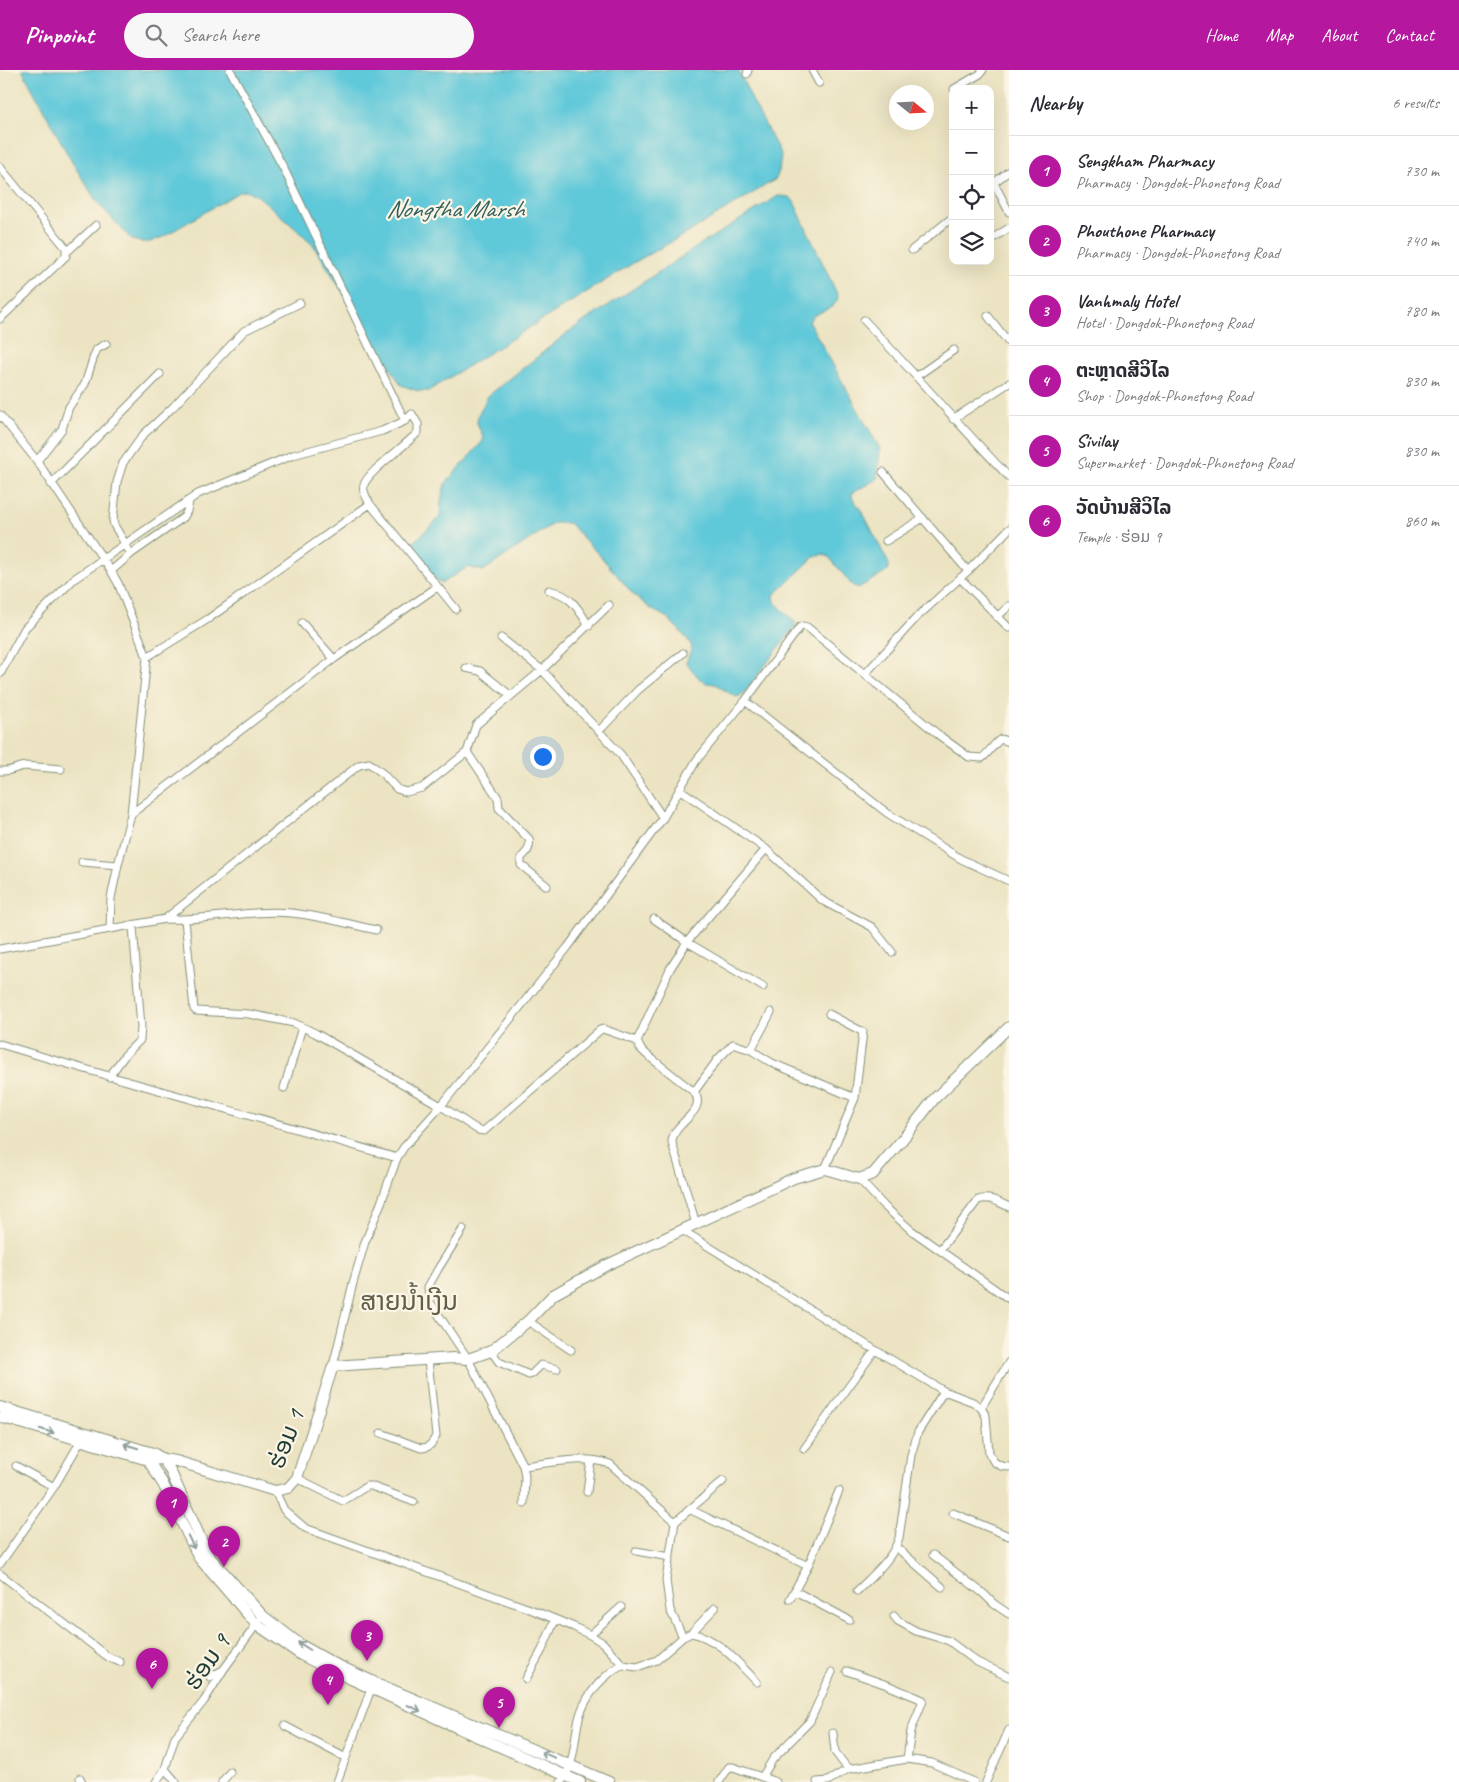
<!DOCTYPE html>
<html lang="en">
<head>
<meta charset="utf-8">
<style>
  body { margin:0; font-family:Caveat,"Noto Sans Lao",sans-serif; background:#f7f7f7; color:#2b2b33 }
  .controls { position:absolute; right:15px; top:15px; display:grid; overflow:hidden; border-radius:10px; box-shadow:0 5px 20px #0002 }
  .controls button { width:45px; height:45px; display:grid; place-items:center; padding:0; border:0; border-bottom:1px solid #e1e1e2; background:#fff; color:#2b2b33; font:25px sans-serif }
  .compass { position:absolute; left:889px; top:15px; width:45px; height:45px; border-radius:50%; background:#fff; box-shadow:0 5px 20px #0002; rotate:108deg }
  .you { position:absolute; left:542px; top:686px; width:18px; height:18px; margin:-12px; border:4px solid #fff; border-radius:50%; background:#1a73e8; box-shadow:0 0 0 8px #1a73e833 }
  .badge { display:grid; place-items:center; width:32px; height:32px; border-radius:50%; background:#b5179e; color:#fff; font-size:16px; font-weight:700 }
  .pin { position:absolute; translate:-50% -41px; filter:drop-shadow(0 1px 2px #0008) }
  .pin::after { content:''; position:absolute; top:26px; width:18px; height:15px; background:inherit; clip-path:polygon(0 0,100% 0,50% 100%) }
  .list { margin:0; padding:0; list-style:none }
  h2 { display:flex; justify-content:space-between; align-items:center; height:65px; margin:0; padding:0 20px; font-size:21px }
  h2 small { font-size:16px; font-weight:400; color:#7c7c81 }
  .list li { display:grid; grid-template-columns:32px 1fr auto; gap:15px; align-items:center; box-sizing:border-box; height:70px; padding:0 20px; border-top:1px solid #e1e1e2 }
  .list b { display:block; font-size:19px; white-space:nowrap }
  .list p { margin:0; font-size:16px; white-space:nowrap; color:#7c7c81 }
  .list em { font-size:16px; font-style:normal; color:#7c7c81 }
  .icon { flex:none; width:28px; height:28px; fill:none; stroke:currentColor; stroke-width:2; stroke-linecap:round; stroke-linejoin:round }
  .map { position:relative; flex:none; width:1009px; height:1712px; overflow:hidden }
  header { display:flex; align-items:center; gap:30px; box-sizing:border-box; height:70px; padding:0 25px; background:#b5179e; color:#fff }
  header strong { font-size:24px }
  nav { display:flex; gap:28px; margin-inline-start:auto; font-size:18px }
  .search { width:350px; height:45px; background:#f7f7f7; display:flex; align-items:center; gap:12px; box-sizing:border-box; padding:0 18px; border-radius:28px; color:#7c7c81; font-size:19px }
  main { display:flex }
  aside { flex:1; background:#fff }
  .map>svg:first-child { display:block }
  .water { fill:#5ec8d9; stroke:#3e8286 }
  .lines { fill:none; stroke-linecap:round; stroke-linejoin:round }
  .street-casing { stroke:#85907a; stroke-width:9 }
  .secondary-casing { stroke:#85907a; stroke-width:12 }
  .street { stroke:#fff; stroke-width:7 }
  .secondary { stroke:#fff; stroke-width:10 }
  .oneway { stroke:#8f9e9a }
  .labels { text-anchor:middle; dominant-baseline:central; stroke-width:4.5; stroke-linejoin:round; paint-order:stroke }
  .street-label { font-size:24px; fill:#1f3d34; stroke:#fcf5e5 }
  .water-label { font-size:25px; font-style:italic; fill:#2f605d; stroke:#fcf5e5 }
  .quarter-label { font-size:26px; fill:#5e5e49; stroke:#fcf5e5 }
</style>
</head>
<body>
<header>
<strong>Pinpoint</strong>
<div class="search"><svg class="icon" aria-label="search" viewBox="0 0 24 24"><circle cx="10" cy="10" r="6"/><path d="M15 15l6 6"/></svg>Search here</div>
<nav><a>Home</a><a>Map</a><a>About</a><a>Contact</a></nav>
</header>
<main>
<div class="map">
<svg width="1009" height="1712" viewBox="0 0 1009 1712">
  <rect width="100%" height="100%" fill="#fcf5e5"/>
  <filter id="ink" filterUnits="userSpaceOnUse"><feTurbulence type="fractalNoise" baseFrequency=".02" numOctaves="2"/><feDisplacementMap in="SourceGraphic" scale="10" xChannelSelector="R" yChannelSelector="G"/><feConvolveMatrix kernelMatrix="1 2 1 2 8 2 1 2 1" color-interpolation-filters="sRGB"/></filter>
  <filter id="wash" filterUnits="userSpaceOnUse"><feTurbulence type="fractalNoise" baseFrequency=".0096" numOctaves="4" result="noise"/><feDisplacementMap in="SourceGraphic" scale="20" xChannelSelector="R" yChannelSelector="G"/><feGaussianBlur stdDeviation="1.12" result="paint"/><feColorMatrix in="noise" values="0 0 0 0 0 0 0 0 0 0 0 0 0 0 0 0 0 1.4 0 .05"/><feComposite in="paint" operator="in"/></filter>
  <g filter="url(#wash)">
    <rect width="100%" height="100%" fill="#ebe3c1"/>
    <path class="water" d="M22,0H738L753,32L781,85L779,101L776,109L689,162L635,192L428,321H418L401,315L312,173L257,125L245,121L239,122L163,167L150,172H140L132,170L97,132L72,92Z
      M778,126L790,127L794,132L838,226C836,243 814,239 809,252L880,379L877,409L852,423V427L864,445L889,494L888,501L858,518L852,515L829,487L823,484L814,487L774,525L775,532L795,552L794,558L742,625L736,627L715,614L707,613L701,610L686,593L692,577L688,570L668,548L651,539L633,524L603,489L569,453H554L483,501L468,497L442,513L438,512L410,479V476L440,447L441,431L445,414L483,371V367L477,353L478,345L488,326L571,260L704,172Z"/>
  </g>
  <g filter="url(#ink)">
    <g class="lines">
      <defs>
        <path id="street" d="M230,0L283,97L405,351
          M812,0L819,13
          M747,4L748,0
          M954,19L980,4L983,0
          M0,97L66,178V186L0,249
          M994,113L1009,142
          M991,115L1009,101
          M990,170L1009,158
          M912,180L953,147
          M67,182L96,155
          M988,246L1009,273
          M864,250C913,302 960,356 1009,407
          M917,306L954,280
          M0,345L37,391L111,501L118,513L147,587L131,744L118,795L111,828L110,859
          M953,349L1009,313
          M37,391L62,359L69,337L85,314L94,286L97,279L106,274
          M883,402L968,501
          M51,414L160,304
          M886,471L923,448
          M131,484L114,455L113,450L117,412L123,393L143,365L173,337L244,261L300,233
          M111,501L131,484L184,447L187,441L189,432
          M960,508L1009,558
          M549,520C572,526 577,537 589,556
          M997,547L1009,536
          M302,553L334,589
          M501,568L542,600L621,685L663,748
          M147,587L208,549L370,434
          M466,598L480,601L511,626
          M0,604L25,558L74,509L198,424L293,385L382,361L405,351L412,344L418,354V362C407,375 367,402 364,415C362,422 367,428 370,434L456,539
          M865,604L917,547L968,501L1009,459
          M745,631L887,743L961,789L1009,811
          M599,661L638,620L683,583
          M467,682L498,728L499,738L529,769C531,778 527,782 521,788V795L547,816
          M0,701C14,702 14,697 25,696L61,699
          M679,719L766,779L823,831L872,857L892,882
          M131,744L334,589L437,517
          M82,792L118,795
          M165,849L359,695L369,693L382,703L397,719L406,722L422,718L467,682L476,655L542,600L609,535
          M654,849L687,872L763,917
          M185,850L194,939L196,941L249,944L294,953L315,963L441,1036L478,1060L484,1061L600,960L603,959L637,971L640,978L646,984L694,1022C709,1042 671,1053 672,1073L696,1154
          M0,879L165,849C208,851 250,839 292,843C320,846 349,854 376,860
          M637,971L670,899L687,872L766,779
          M0,974C132,1014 265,1049 397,1088
          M751,980L771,942
          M109,1007L125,985L140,970L141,957L133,856
          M284,1018L302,957
          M694,1022L718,989L733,974L751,980L772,993L855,1028
          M825,1099L855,1028L863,962L829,944
          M859,1109L884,1136L911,1160L1009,1229
          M463,1159L438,1199L428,1217L430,1232L468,1289L523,1396L525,1406L524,1433
          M682,1160L875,1280L944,1321L973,1332L981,1338L986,1346L989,1383L994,1392L1001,1396L1009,1397
          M940,1180L978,1130C990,1126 998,1132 1009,1137
          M528,1251L571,1280
          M491,1281L499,1292L529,1305L532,1304L541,1295L557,1299
          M333,1296L353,1213L365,1172L381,1133L397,1088L404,1077L441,1036L568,877L663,748L696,691L745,631L800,557L803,556L807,557L940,666L969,687L982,688C989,683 993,674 1001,669L1009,672
          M981,1338L1009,1292
          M381,1363L421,1378C430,1378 432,1373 436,1366L428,1290
          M804,1379L875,1280
          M16,1396L54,1417
          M523,1396C550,1393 583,1385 610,1394L675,1452
          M297,1408L343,1431L367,1416H371L414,1432
          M275,1421L284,1440L305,1458L530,1539L574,1557L590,1565L603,1573L623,1595L637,1597L657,1590L683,1567L691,1563L715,1538
          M587,1422L591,1390
          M691,1440L808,1496
          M953,1443L1009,1466
          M896,1477L942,1517
          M636,1481L670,1487
          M933,1485L984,1524L994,1534L1009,1544
          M0,1494L54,1417L83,1367
          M0,1504L108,1587L120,1592
          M795,1521L849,1550
          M857,1521C873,1505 892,1490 899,1468L911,1385L918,1362L944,1321
          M790,1529L808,1496L839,1421
          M894,1546L898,1551L916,1561L949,1571L977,1592L1009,1607
          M691,1563C719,1568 738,1593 757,1612
          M590,1565L621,1537
          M683,1567L670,1540L666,1510L675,1452L723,1411
          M847,1601L887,1615L923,1630L911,1661L907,1689
          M210,1607L223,1600
          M526,1609L542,1580L555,1550
          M285,1656L346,1688
          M833,1663L835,1682L848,1699
          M165,1699L176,1712
          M762,1707L773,1689L810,1651L832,1602
          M80,1708L82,1712
          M156,1712L165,1699L175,1667L204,1631L224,1599L259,1551
          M222,1712L230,1702
          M337,1712L372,1616
          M561,1712C577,1692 573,1667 580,1645C584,1632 594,1617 604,1608C610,1603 615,1597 623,1595
          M719,1712L729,1697H733L776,1712
          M817,1712L828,1711L848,1699L907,1689L932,1693L974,1712
          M986,1712L1009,1660"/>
        <path id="secondary" d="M0,1337L153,1383L163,1389L170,1400L208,1485L263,1546L301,1575L333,1593L374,1612L609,1712
          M0,1347L148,1390L163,1414L199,1488L256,1554L301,1585L329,1599L469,1663L580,1712
          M148,1390L163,1389L176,1391L275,1421L288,1418L297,1408L333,1296L453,1288L468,1289L491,1281L528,1251L553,1225L607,1195L794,1108L825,1099L859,1109L873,1104L902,1070L934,1029L1009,957"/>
      </defs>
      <use href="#street" class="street-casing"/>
      <use href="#secondary" class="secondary-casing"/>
      <use href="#street" class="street"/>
      <use href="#secondary" class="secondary"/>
    </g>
    <defs><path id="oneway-shaft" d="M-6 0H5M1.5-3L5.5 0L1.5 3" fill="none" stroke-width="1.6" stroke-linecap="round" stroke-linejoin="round" transform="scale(1.25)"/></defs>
    <g class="oneway">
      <use href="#oneway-shaft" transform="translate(47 1361) rotate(17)"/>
      <use href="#oneway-shaft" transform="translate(131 1376) rotate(-163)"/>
      <use href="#oneway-shaft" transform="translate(191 1472) rotate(64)"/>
      <use href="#oneway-shaft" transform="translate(304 1576) rotate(-148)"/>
      <use href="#oneway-shaft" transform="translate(414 1638) rotate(25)"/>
      <use href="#oneway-shaft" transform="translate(548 1685) rotate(-157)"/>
    </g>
  </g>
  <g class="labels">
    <g class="street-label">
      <text transform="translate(286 1369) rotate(-69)">ຮ່ອມ 1</text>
      <text transform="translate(207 1592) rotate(-56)">ຮ່ອມ 9</text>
    </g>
    <g class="water-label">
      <text x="455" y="139">Nongtha Marsh</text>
    </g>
    <g class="quarter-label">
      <text x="409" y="1231">ສາຍນ້ຳເງີນ</text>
    </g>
  </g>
</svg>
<div class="controls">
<button>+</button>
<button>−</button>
<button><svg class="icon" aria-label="locate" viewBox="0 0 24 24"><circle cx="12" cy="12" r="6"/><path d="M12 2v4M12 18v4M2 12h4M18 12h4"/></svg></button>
<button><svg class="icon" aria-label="layers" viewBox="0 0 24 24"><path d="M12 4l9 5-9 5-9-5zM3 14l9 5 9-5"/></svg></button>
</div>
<svg class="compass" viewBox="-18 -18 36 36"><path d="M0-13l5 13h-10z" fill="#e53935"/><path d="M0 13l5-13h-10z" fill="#7c7c81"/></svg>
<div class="you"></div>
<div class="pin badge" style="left:172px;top:1458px">1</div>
<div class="pin badge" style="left:224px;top:1497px">2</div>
<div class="pin badge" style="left:367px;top:1591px">3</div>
<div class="pin badge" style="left:328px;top:1635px">4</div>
<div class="pin badge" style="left:499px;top:1658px">5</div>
<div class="pin badge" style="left:152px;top:1619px">6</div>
</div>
<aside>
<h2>Nearby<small>6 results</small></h2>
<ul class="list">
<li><span class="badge">1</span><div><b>Sengkham Pharmacy</b><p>Pharmacy · Dongdok-Phonetong Road</p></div><em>730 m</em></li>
<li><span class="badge">2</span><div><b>Phouthone Pharmacy</b><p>Pharmacy · Dongdok-Phonetong Road</p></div><em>740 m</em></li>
<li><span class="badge">3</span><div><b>Vanhmaly Hotel</b><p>Hotel · Dongdok-Phonetong Road</p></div><em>780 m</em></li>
<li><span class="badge">4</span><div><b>ຕະຫຼາດສີວິໄລ</b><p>Shop · Dongdok-Phonetong Road</p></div><em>830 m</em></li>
<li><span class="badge">5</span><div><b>Sivilay</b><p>Supermarket · Dongdok-Phonetong Road</p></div><em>830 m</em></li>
<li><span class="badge">6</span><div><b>ວັດບ້ານສີວິໄລ</b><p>Temple · ຮ່ອມ 9</p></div><em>860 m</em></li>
</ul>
</aside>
</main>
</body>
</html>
